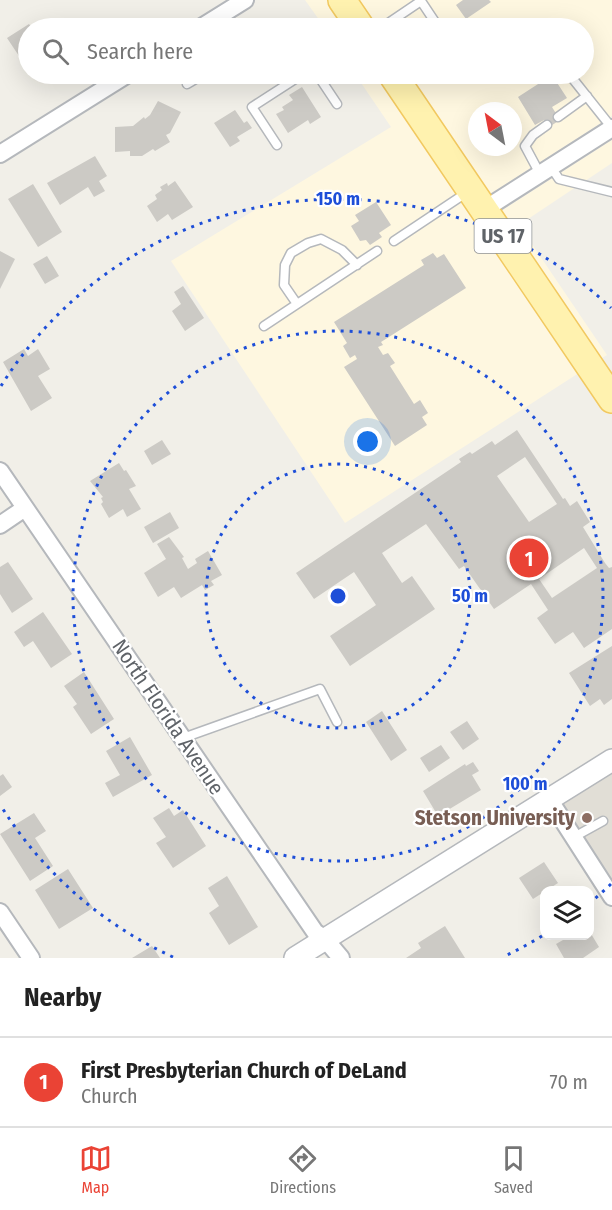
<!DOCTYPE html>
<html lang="en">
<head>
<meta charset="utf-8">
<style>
  body { margin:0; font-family:"Fira Sans Condensed",sans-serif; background:#f2f2f2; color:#222 }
  .controls { position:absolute; right:18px; bottom:18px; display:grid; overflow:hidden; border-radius:12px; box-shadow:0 6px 24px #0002 }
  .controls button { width:54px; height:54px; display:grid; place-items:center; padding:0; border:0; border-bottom:2px solid #e0e0e0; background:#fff; color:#222; font:30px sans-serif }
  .compass { position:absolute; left:468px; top:102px; width:54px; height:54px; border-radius:50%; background:#fff; box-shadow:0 6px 24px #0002; rotate:328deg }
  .you { position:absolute; left:368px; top:442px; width:21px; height:21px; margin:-15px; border:4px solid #fff; border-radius:50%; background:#1a73e8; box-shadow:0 0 0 9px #1a73e833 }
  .badge { display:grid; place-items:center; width:39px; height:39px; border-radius:50%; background:#ea4335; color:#fff; font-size:20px; font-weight:700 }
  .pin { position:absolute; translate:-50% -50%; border:3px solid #fff; box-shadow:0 2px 6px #0006 }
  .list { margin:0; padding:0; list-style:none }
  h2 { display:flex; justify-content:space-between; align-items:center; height:78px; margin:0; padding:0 24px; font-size:26px }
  h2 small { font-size:20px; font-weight:400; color:#767676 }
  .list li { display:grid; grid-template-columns:39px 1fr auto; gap:18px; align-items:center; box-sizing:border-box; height:90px; padding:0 24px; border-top:2px solid #e0e0e0 }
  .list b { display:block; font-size:22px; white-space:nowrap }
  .list p { margin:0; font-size:20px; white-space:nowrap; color:#767676 }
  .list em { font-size:20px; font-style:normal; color:#767676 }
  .icon { flex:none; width:33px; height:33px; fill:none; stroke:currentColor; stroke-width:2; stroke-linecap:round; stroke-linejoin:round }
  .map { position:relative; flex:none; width:612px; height:958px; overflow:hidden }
  .search { position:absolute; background:#fff; box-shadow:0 6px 24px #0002; left:18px; right:18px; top:18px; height:66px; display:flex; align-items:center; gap:15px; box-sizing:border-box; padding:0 21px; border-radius:33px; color:#767676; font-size:22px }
  .sheet { height:168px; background:#fff }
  nav { display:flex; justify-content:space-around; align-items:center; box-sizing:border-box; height:84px; border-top:2px solid #e0e0e0; background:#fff; font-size:16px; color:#767676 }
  nav a { display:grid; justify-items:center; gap:3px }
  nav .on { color:#ea4335 }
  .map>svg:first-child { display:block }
  .commercial { fill:#fef7e0; fill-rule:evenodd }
  .education { fill:#e1ded6 }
  .building { fill:#cccac5; fill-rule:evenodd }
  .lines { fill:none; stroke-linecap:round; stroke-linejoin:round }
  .service-casing { stroke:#b5b8bc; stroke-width:11 }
  .minor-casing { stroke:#b5b8bc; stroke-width:20 }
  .tertiary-casing { stroke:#b5b8bc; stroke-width:24 }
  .primary-casing { stroke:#f2c960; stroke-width:30 }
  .service { stroke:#fff; stroke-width:8 }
  .minor { stroke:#fff; stroke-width:16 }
  .tertiary { stroke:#fff; stroke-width:21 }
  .primary { stroke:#fff2af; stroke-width:27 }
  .ring { fill:none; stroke:#1d4ed8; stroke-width:3; stroke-dasharray:3 6 }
  .education-dot { fill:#8d6e63; stroke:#fff; stroke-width:2 }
  .labels { text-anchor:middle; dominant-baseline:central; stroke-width:4.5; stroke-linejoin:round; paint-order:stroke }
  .shield { fill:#fff; stroke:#8f9295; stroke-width:1.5 }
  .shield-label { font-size:20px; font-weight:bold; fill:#5f6368 }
  .street-label { font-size:21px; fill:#5f6368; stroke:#fff }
  .education-label { font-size:21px; font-weight:bold; fill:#785e54; stroke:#fff; text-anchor:end }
  .centre { fill:#1d4ed8; stroke:#fff; stroke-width:3 }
  .ring-label { font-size:18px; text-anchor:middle; font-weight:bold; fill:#1d4ed8; stroke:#fff; stroke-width:4.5; stroke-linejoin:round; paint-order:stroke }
</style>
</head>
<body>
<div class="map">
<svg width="612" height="958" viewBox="0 0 612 958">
  <rect width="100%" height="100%" fill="#f1efe8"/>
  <path class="commercial" d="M305,0H331L351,28H325Z
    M353,0H612V116L487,196L403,74H584V28H373ZM477,111H513V147H477Z
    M355,74H382L582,371L345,523L171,261L391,127Z
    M612,140V163L519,225L607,355L597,361L498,213Z"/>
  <path class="education" d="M612,760V897L549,799Z"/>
  <path class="building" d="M463,0H489L491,2L466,19L456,5Z
    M29,24L32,28H28V67L27,68L7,38Z
    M235,74H258L242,84Z
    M552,75L567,98L552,107L560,120L549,127L544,120L535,125L518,97Z
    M302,87L321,117L310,124L308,120L288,133L276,114L284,110L282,107L293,100L289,95Z
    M158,101L181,112L170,133L166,135L170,142L155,151L153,149L142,156H130V151L115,152V127L133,126L144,117L145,119L150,115Z
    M235,110L244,123L247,121L252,128L237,137L240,141L230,147L214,123Z
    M95,156L107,176L99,181L105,191L94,197L88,187L60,205L47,183Z
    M175,181L193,207L172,220L168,214L157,222L147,206L157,199L155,195L162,190L160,187L167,183L168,186Z
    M33,184L62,232L38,247L8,199Z
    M376,202L391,225L379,233L382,237L370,245L366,240L360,241L351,226L359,221L355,215Z
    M0,251L15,259L0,289Z
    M433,253L437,258L444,254L466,288L381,342L383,345L378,347L383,355L388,353L395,363L390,366L414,404L420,400L428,413L422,417L427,425L395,446L344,367L357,359L355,355L350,358L343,346L347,343L334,322L424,265L421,260Z
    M47,256L59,276L45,284L33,264Z
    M183,286L204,318L185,331L172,311L181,304L174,292Z
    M24,349L28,356L38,349L50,369L38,376L52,398L31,411L3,362Z
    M517,430L563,499L565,498L570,506L577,501L590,522L583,527L605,563L609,568L612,567V629L584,648L573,632L555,644L537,618L548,610L531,584L494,609L464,566L459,569L426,524L382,553L402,583L412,576L435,609L350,666L330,636L376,605L354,572L314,599L296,573L461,462L459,459L470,452L472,454L492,441L495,445ZM525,457L557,504L529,522L497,476ZM584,548L597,568L552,598L539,579Z
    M162,440L171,454L152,465L144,451Z
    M119,463L124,471L126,470L136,486L129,489L141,509L127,517L123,509L109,518L101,504L103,502L101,498L103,497L90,481Z
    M170,512L179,528L153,543L144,527Z
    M169,537L184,557L182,558L188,569L197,563L195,559L208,551L222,575L211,581L214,585L205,590L202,585L181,598L174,587L158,597L144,573L166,559L157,544Z
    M8,562L33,599L12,613L0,594V567Z
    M43,612L72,654L51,668L33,641L24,647L14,632Z
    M612,646V699L604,705L600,699L590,706L569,673Z
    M84,672L114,719L91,734L73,707L77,704L64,686Z
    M382,711L407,750L391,761L366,722Z
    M467,721L479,739L463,750L450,732Z
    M130,737L152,775L113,797L105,783L120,775L106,751Z
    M441,745L450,758L429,772L420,758Z
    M473,762L479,771L472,775L481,790L438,816L423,791L465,764L466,766Z
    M3,774L12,787L0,796V776Z
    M169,808L174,816L183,810L206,846L173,868L156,843L166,837L153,818Z
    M34,813L46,831L35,838L53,866L30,881L0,834Z
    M544,862L558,883L533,899L519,878Z
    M68,869L93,908L59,929L35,890Z
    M227,876L258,927L229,945L209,913L219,906L208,888Z
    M445,926L465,958H406L421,948L418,943Z
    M590,932L599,947L583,958H564L556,944L570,936H590Z
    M152,946L160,958H132Z"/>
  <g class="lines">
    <defs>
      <path id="service" d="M381,28L421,1L439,28
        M317,74L337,104
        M569,74L612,128
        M187,84L204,74
        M558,117L587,96
        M277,145L252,107L303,74
        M551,167L559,179L612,192
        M540,174L525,146L533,135L547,125
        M394,241L469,191
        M297,304L284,285L285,265L291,253L308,243L321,239L342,250L357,265
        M264,326L377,251
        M183,738L320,689L337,722
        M574,837L603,821"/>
      <path id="minor" d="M200,28L245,0
        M0,154L128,74
        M485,209L612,128
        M0,471L315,932L325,939L341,958
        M0,525L25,508
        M549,799L612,897
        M0,912L31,958"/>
      <path id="tertiary" d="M295,958L612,760"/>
      <path id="primary" d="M342,0L361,28
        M392,74L612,399"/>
    </defs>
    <use href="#service" class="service-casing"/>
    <use href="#minor" class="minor-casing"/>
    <use href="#tertiary" class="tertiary-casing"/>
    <use href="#primary" class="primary-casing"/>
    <use href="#service" class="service"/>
    <use href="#minor" class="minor"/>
    <use href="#tertiary" class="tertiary"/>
    <use href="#primary" class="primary"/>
  </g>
  <g class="ring">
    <circle cx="338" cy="596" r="132"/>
    <circle cx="338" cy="596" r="265"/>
    <path d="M611 884A397 397 0 0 1 591 902M542 936A397 397 0 0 1 503 957M173 957A397 397 0 0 1 1 806M1 386A397 397 0 0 1 611 308"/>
  </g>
  <circle class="education-dot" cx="587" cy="818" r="6"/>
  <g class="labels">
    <rect class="shield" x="474.5" y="219" width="57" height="34" rx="4.5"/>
    <g class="shield-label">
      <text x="503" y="236">US 17</text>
    </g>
    <g class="street-label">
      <text transform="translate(168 717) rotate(56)">North Florida Avenue</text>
    </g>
    <g class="education-label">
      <text x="575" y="818">Stetson University</text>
    </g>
  </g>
  <circle cx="338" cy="596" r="9" class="centre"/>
  <g class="ring-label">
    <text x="338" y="205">150 m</text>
    <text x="470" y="602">50 m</text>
    <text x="525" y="790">100 m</text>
  </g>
</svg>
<div class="controls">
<button><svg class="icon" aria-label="layers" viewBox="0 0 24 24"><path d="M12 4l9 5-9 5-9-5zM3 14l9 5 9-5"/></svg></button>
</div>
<svg class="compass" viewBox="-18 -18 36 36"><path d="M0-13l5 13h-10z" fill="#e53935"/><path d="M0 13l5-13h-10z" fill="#767676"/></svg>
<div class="you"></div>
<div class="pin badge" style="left:529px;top:558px">1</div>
<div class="search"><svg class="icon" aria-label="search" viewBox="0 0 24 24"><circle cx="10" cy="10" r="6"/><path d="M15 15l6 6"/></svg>Search here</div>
</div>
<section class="sheet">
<h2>Nearby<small></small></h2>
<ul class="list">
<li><span class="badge">1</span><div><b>First Presbyterian Church of DeLand</b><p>Church</p></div><em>70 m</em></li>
</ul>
</section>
<nav>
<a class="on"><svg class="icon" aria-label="map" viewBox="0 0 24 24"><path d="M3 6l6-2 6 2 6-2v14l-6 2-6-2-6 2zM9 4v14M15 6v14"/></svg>Map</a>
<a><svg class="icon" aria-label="directions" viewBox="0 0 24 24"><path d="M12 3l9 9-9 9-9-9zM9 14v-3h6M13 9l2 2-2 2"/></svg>Directions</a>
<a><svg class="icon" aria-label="saved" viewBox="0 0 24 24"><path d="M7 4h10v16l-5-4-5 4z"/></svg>Saved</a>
</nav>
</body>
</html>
